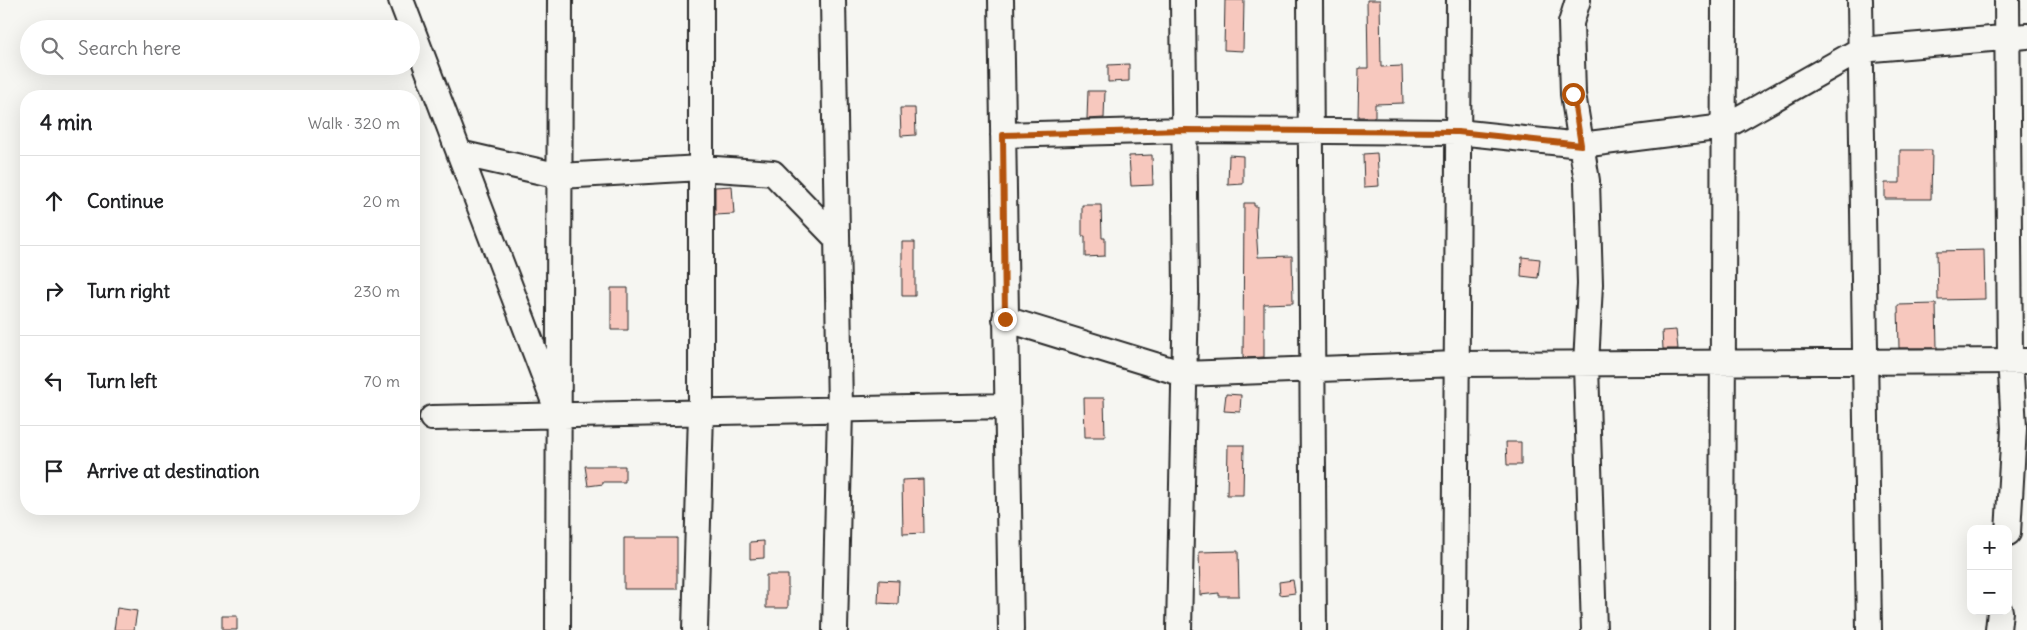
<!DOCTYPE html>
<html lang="en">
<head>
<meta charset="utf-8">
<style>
  body { margin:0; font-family:Delius,sans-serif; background:#f2f2f2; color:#202124 }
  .controls { position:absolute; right:15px; bottom:15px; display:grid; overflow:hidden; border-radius:10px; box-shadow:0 5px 20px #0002 }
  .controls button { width:45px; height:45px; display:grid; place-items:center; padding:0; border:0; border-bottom:1px solid #e0e0e0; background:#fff; color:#202124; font:25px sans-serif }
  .stop { position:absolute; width:15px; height:15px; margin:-11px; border:4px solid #b45309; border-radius:50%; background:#fff }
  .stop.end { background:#b45309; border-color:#fff; box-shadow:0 1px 5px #0008 }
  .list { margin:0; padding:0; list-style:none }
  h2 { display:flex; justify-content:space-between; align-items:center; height:65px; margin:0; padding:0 20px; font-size:21px }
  h2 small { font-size:16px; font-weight:400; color:#757577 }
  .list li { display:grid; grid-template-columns:32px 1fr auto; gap:15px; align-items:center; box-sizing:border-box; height:90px; padding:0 20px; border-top:1px solid #e0e0e0 }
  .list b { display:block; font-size:19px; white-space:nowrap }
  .list em { font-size:16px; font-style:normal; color:#757577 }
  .icon { flex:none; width:28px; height:28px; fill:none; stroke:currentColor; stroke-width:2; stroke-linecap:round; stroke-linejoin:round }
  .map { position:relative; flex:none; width:2027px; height:630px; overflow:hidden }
  .search { position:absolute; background:#fff; box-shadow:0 5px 20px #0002; left:20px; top:20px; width:400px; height:55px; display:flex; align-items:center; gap:12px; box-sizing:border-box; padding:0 18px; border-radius:28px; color:#757577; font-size:19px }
  .panel { position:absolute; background:#fff; box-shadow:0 5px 20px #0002; left:20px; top:90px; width:400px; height:425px; border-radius:20px }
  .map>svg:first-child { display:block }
  .building { fill:#f7c8be; stroke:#2b2b2b }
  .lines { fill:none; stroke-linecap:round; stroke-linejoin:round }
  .minor-casing { stroke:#2b2b2b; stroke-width:28 }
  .minor { stroke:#f6f6f2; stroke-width:24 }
  .route { stroke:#b45309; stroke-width:6 }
</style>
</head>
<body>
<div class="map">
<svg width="2027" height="630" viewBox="0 0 2027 630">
  <rect width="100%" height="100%" fill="#f6f6f2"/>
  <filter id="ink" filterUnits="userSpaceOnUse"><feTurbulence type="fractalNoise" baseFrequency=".02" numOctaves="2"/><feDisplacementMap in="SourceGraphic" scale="10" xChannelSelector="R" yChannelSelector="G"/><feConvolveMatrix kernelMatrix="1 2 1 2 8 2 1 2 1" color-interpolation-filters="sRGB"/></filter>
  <g filter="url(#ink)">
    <path class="building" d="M1225,0H1244L1243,51L1224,50Z
      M1367,0H1380L1381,67L1402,66L1403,103L1375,104V117H1358L1359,68H1368Z
      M1129,64V81L1108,82V65Z
      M1088,91H1105L1104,118L1087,119Z
      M900,108H915L916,135L901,136Z
      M1900,150H1932L1931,199H1885V183H1900Z
      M1377,153L1379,186L1364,187L1363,154Z
      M1152,155L1153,185L1131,186L1129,156Z
      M1229,155L1243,156V184L1228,185Z
      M732,186L734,214L715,215V187Z
      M1244,203H1254V206H1257L1256,228L1258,257L1292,256L1293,303L1264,304V357L1243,358Z
      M1082,205H1101L1102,238H1105V256L1085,257V236H1082Z
      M902,242H915V296H902Z
      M1984,250L1985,299L1938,300L1937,251Z
      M1522,257L1540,259L1538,278L1521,276Z
      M611,288H628V330H611Z
      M1936,304L1937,348H1899L1898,305Z
      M1676,330L1678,349H1663L1662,331Z
      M1226,394L1241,395L1240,412L1224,411Z
      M1084,398H1104L1105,437H1085Z
      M1506,442H1521V465H1507Z
      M1228,445H1244L1243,495H1227Z
      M585,466H625V482H603V484L588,486Z
      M923,479L924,533L903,534L902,480Z
      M624,538H677V589H624Z
      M764,541V558L750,559V542Z
      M1238,551L1239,596H1219V593L1200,595L1199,552Z
      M766,575H788V608H766Z
      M879,580L899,581L898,604L878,603Z
      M1293,580L1295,593L1280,595L1279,582Z
      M117,608L137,611L134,630H114Z
      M222,616H237V630H222Z"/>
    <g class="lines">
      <defs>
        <path id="minor" d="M401,0L554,402
          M833,0L840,409L835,630
          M1001,0L1011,630
          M1310,0L1314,630
          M1578,0L1571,23L1573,94L1587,181L1590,284L1586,365L1594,630
          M1860,0L1869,630
          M2007,0L2010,356L2014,428L2008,533
          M1003,135L1184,130L1458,132L1581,145L1724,127L1860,50L2027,36
          M459,153L560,176L701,168L773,173L837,239
          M1005,319L1184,374L1457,364L2027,361
          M432,418L1006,406
          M558,630L560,0
          M695,630L701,412V0
          M1179,630L1186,291L1183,0
          M1455,630L1459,0
          M1722,630L1724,0
          M1998,630L2000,611"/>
      </defs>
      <use href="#minor" class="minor-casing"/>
      <use href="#minor" class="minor"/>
    </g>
  </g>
  <g class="lines" filter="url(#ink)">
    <path class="route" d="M1005,319L1003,135L1184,130L1458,132L1581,145L1573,94"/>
  </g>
</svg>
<div class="controls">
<button>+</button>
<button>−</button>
</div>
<div class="stop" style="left:1573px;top:94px"></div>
<div class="stop end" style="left:1005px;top:319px"></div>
<div class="search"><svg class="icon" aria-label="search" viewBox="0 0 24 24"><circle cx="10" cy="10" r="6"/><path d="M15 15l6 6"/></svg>Search here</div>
<section class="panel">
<h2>4 min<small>Walk · 320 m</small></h2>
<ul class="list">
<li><svg class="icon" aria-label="ahead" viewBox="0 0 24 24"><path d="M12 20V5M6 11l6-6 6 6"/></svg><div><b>Continue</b></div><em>20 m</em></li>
<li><svg class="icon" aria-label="right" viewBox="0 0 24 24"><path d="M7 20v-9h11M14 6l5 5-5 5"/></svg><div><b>Turn right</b></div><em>230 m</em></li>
<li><svg class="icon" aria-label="left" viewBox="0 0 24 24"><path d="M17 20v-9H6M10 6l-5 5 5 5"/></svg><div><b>Turn left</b></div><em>70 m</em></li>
<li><svg class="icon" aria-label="arrive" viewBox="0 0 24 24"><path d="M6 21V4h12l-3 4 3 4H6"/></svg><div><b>Arrive at destination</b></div></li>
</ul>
</section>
</div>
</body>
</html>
